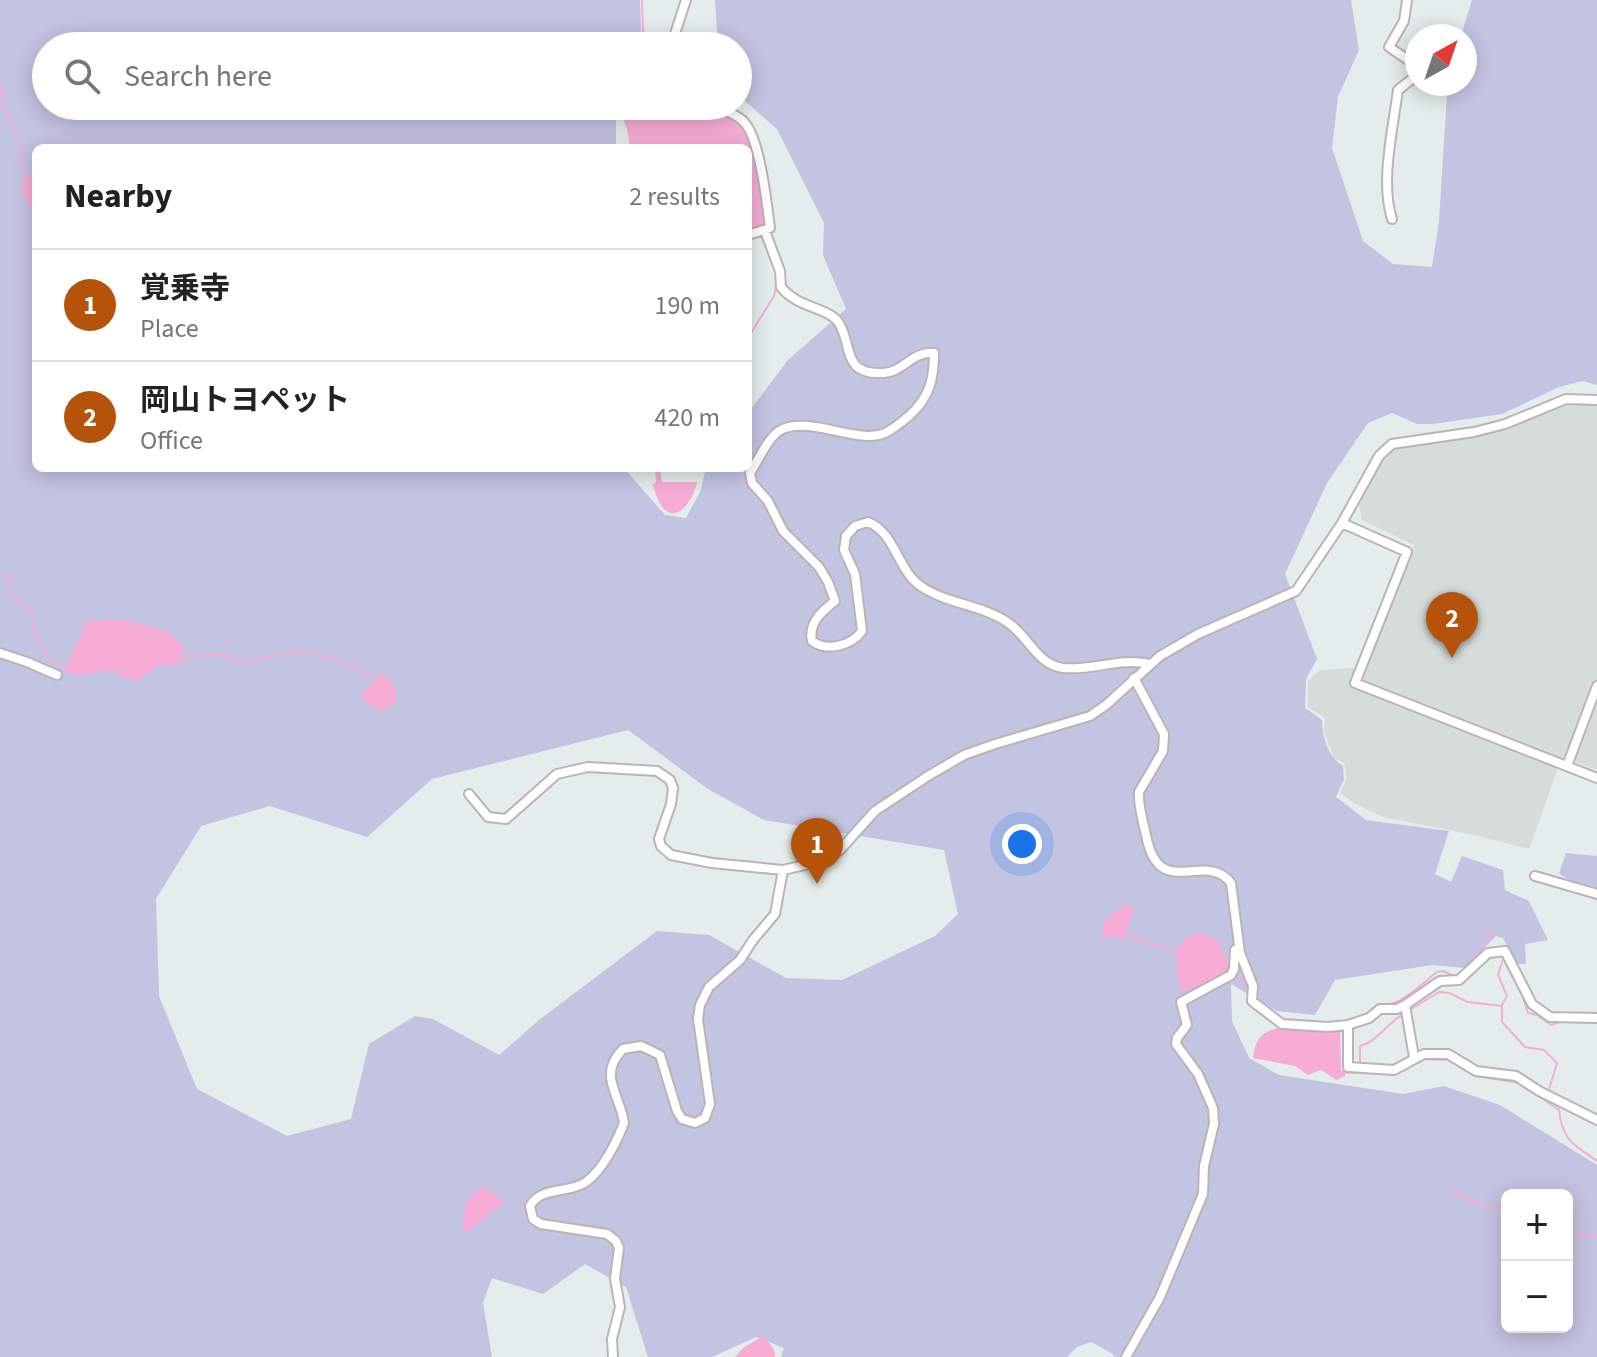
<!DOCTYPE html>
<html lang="en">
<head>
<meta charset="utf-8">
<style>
  body { margin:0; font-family:"Source Sans 3","Noto Sans JP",sans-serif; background:#f6f6f6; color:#222 }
  .controls { position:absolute; right:24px; bottom:24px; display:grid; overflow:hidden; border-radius:12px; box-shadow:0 4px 20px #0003 }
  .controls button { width:72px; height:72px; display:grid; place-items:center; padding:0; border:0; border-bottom:2px solid #e0e0e0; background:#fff; color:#222; font:40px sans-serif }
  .compass { position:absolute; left:1405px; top:24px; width:72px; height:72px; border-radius:50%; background:#fff; box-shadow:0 4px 20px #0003; rotate:40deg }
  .you { position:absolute; left:1022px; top:844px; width:28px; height:28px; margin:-20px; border:6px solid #fff; border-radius:50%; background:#1a73e8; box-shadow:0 0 0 12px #1a73e833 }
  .badge { display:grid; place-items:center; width:52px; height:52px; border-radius:50%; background:#b45309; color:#fff; font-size:26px; font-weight:700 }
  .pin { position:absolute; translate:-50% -66px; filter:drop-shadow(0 2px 4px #0008) }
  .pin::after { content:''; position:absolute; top:42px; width:28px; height:24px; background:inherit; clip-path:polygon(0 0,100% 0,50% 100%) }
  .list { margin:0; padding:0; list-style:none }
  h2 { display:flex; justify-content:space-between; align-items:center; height:104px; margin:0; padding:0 32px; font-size:34px }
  h2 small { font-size:26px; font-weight:400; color:#767676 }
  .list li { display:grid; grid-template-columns:52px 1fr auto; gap:24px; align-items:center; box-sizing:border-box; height:112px; padding:0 32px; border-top:2px solid #e0e0e0 }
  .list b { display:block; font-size:30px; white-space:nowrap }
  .list p { margin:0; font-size:26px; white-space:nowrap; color:#767676 }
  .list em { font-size:26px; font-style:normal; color:#767676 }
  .icon { flex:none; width:44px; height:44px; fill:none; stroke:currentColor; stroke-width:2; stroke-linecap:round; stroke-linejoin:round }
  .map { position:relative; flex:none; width:1597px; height:1357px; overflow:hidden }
  .search { position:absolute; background:#fff; box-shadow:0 4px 20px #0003; left:32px; top:32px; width:720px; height:88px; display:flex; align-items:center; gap:20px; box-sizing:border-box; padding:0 28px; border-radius:44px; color:#767676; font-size:30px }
  .panel { position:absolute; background:#fff; box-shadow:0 4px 20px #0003; left:32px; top:144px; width:720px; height:328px; border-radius:12px }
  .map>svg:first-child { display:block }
  .industrial { fill:#d6dcda }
  .green { fill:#c3c3e2; fill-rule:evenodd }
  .water { fill:#f6acd5 }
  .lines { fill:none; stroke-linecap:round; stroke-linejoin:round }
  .stream { stroke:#f6acd5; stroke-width:2 }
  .street-casing { stroke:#bab4b6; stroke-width:12 }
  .street { stroke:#fff; stroke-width:8 }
</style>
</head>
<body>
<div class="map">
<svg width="1597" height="1357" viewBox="0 0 1597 1357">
  <rect width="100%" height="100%" fill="#e4edeb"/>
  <path class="industrial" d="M1580,403L1597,406V770L1562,757L1529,849L1474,835L1383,817L1354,803L1340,793L1347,778L1344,763L1334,758L1324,731L1325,718L1308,707V681L1320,670L1367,667L1414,545L1362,520L1358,499L1382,460L1397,447L1470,438L1500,431L1562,406Z"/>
  <path class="green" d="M0,0H640L641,30L626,46H46V106H616V147L36,148V468H624L665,515L686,518L700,492L706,468H748V413L788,360L846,309L823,255L824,223L777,129L738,95V46H718L715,0H1351L1359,50L1338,97L1332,148L1363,241L1393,264L1432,267L1439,221L1447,94L1449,84H1465V36H1461L1472,0H1597V385L1583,381L1559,387L1502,414L1433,424H1417L1392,413L1368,423L1327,483L1285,574L1317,659L1306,679L1305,708L1322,720C1322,737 1328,757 1343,766L1344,779L1336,797L1366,820L1449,831L1435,874L1451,882L1462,856L1503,870L1505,890L1529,901L1548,940L1525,944L1526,964H1516L1503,938L1496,936L1465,968L1432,965L1335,980L1315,1015L1277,1011L1231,984L1232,1021L1249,1058L1279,1075L1403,1094L1444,1086L1500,1105L1597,1165V1357H1114L1113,1354L1091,1342L1077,1347L1067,1357H781L784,1348L756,1337L712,1357H648L626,1287L585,1264L543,1294L492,1278L483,1303L492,1357H0ZM628,730L708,789L764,820L944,850L958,914L935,936L842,980L786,978L709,935L657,931L539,1020L499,1055L433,1019L415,1016L369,1044L351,1119L287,1136L197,1089L159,996L156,899L201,826L270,806L367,837L432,779ZM1507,1195H1567V1327H1507Z
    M1566,853L1597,856V888C1585,883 1567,882 1559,873Z"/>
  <path class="water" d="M635,106H711L745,126L755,151L765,227L748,232V148H630L627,129L621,114Z
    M36,169V211L27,202L21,190L25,177Z
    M655,468H660L662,482H697C695,495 680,524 664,509C658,503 656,492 652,485L656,482Z
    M111,619L131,621L167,631L186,649L176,661L185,656L187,658L175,665H160L136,681L120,677L115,670L75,675L65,670L87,620L94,622Z
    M382,672L393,684L397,693L394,704L382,711L374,709L360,696Z
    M1123,905L1135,907L1123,941L1112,936L1102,939L1103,923Z
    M1201,933L1217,940L1231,969L1229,973L1182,993C1177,981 1173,951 1183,941C1188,935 1195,935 1201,933Z
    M1283,1027L1340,1028L1341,1070H1345V1076L1336,1080L1321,1070L1308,1075L1295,1066L1253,1058C1256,1037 1262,1031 1283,1027Z
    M483,1186L504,1202L464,1234C462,1215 465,1195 483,1186Z
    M761,1337C768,1340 776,1349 775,1357H735L743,1348Z"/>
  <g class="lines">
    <path class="stream" d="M629,46L643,31L642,0
      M0,82L7,117L20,141L23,177
      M622,106L624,112
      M772,235L783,267
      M748,338L774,296L777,283
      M0,573L10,578L9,592L25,608L31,609C35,635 39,656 66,669
      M187,657L192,654L204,656L222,654L245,663L285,653L303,651L345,662L372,676
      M1124,933L1150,944L1172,949L1179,957
      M1471,963L1491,932
      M1235,973L1246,983L1250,993
      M1520,988L1528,1013L1537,1015L1551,1025L1563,1021
      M1502,1005L1507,996L1498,975L1504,956
      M1410,1010L1439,992L1449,993L1468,1002L1502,1006V1022L1525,1047L1544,1050L1557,1063L1548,1093
      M1368,1013C1381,1000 1386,1008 1399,1001C1414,993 1424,982 1437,972L1443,971L1454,976
      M1421,1059L1450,1060
      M1455,1063L1476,1076L1520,1083
      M1360,1066V1046C1377,1042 1388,1022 1405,1013
      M1344,1073L1366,1072
      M1536,1094L1559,1110C1562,1140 1574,1145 1597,1161
      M1454,1192L1482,1206L1507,1207
      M1567,1234L1597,1236"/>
    <defs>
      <path id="street" d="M1407,0L1404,21L1389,47L1417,66
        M671,46L686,0
        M716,106C725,111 737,114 744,122C760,138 767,205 770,228L748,235
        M1392,219C1380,183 1393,128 1398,90L1417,75
        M765,231L780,271L781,287C797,308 830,308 839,323C853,347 842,375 883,373C904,372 912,351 934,353C934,378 930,397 910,415C902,422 889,433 879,435C851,441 804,415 779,431C767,439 758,461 750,473L752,483L768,501L783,531L819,567L828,582L835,601C822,611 808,623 812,641C827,652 851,646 862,631L855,574L844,550L846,536L855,526L868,522C896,533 897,571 922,587C948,604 982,605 1007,622C1028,635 1037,665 1063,668C1093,671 1120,657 1149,664
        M1342,523L1407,552L1355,683L1597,778
        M0,653L27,662L57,675
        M1134,678L1164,734L1163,751L1139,792C1138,806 1143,821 1146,835C1159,903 1204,849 1231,883L1240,953L1253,986L1252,1001L1282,1024L1328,1027L1348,1025L1369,1018L1380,1009H1397L1405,1005L1440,981L1459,980L1488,953L1505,951L1532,1004L1550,1017L1597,1018
        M1567,766L1597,686
        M469,794L488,817L506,819L557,774L588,767L657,771L670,780L673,788L671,804L659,839L661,846L671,855L712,863L783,870L822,861L840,850L875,811L928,776L964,755L995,744L1090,716L1106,705L1160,656L1198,634L1296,591L1342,523L1379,456L1392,444L1474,432L1505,424L1566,399L1597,400
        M1535,876L1597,894
        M1405,1005L1414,1057
        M1348,1025V1067L1394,1070L1424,1054H1448L1476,1071L1516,1076L1539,1091L1597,1120
        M613,1357L612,1339L620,1307L615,1279L619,1248L616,1241L607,1234L541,1224L533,1219L530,1206C541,1186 569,1194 586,1182C603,1170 617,1141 624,1123C620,1094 597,1075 623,1049L641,1046L660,1055L677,1111L682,1119L695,1123L705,1118L710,1104L698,1019L700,1005L709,987L740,960L753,940L775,914L783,870
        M1126,1357L1160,1297L1203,1194L1204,1166L1214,1124L1213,1108L1198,1074L1176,1044L1177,1038L1187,1025L1181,1002L1231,975L1234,969L1235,950"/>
    </defs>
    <use href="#street" class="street-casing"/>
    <use href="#street" class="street"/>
  </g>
</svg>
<div class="controls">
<button>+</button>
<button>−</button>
</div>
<svg class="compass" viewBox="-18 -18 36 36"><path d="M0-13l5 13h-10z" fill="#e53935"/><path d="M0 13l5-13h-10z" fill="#767676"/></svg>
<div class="you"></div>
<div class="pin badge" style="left:817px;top:884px">1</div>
<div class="pin badge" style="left:1452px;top:658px">2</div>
<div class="search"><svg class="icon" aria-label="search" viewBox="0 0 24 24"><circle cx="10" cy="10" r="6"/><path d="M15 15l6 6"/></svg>Search here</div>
<section class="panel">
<h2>Nearby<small>2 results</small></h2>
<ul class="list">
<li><span class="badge">1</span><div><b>覚乗寺</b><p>Place</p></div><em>190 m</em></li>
<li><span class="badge">2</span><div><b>岡山トヨペット</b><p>Office</p></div><em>420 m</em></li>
</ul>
</section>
</div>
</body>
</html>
